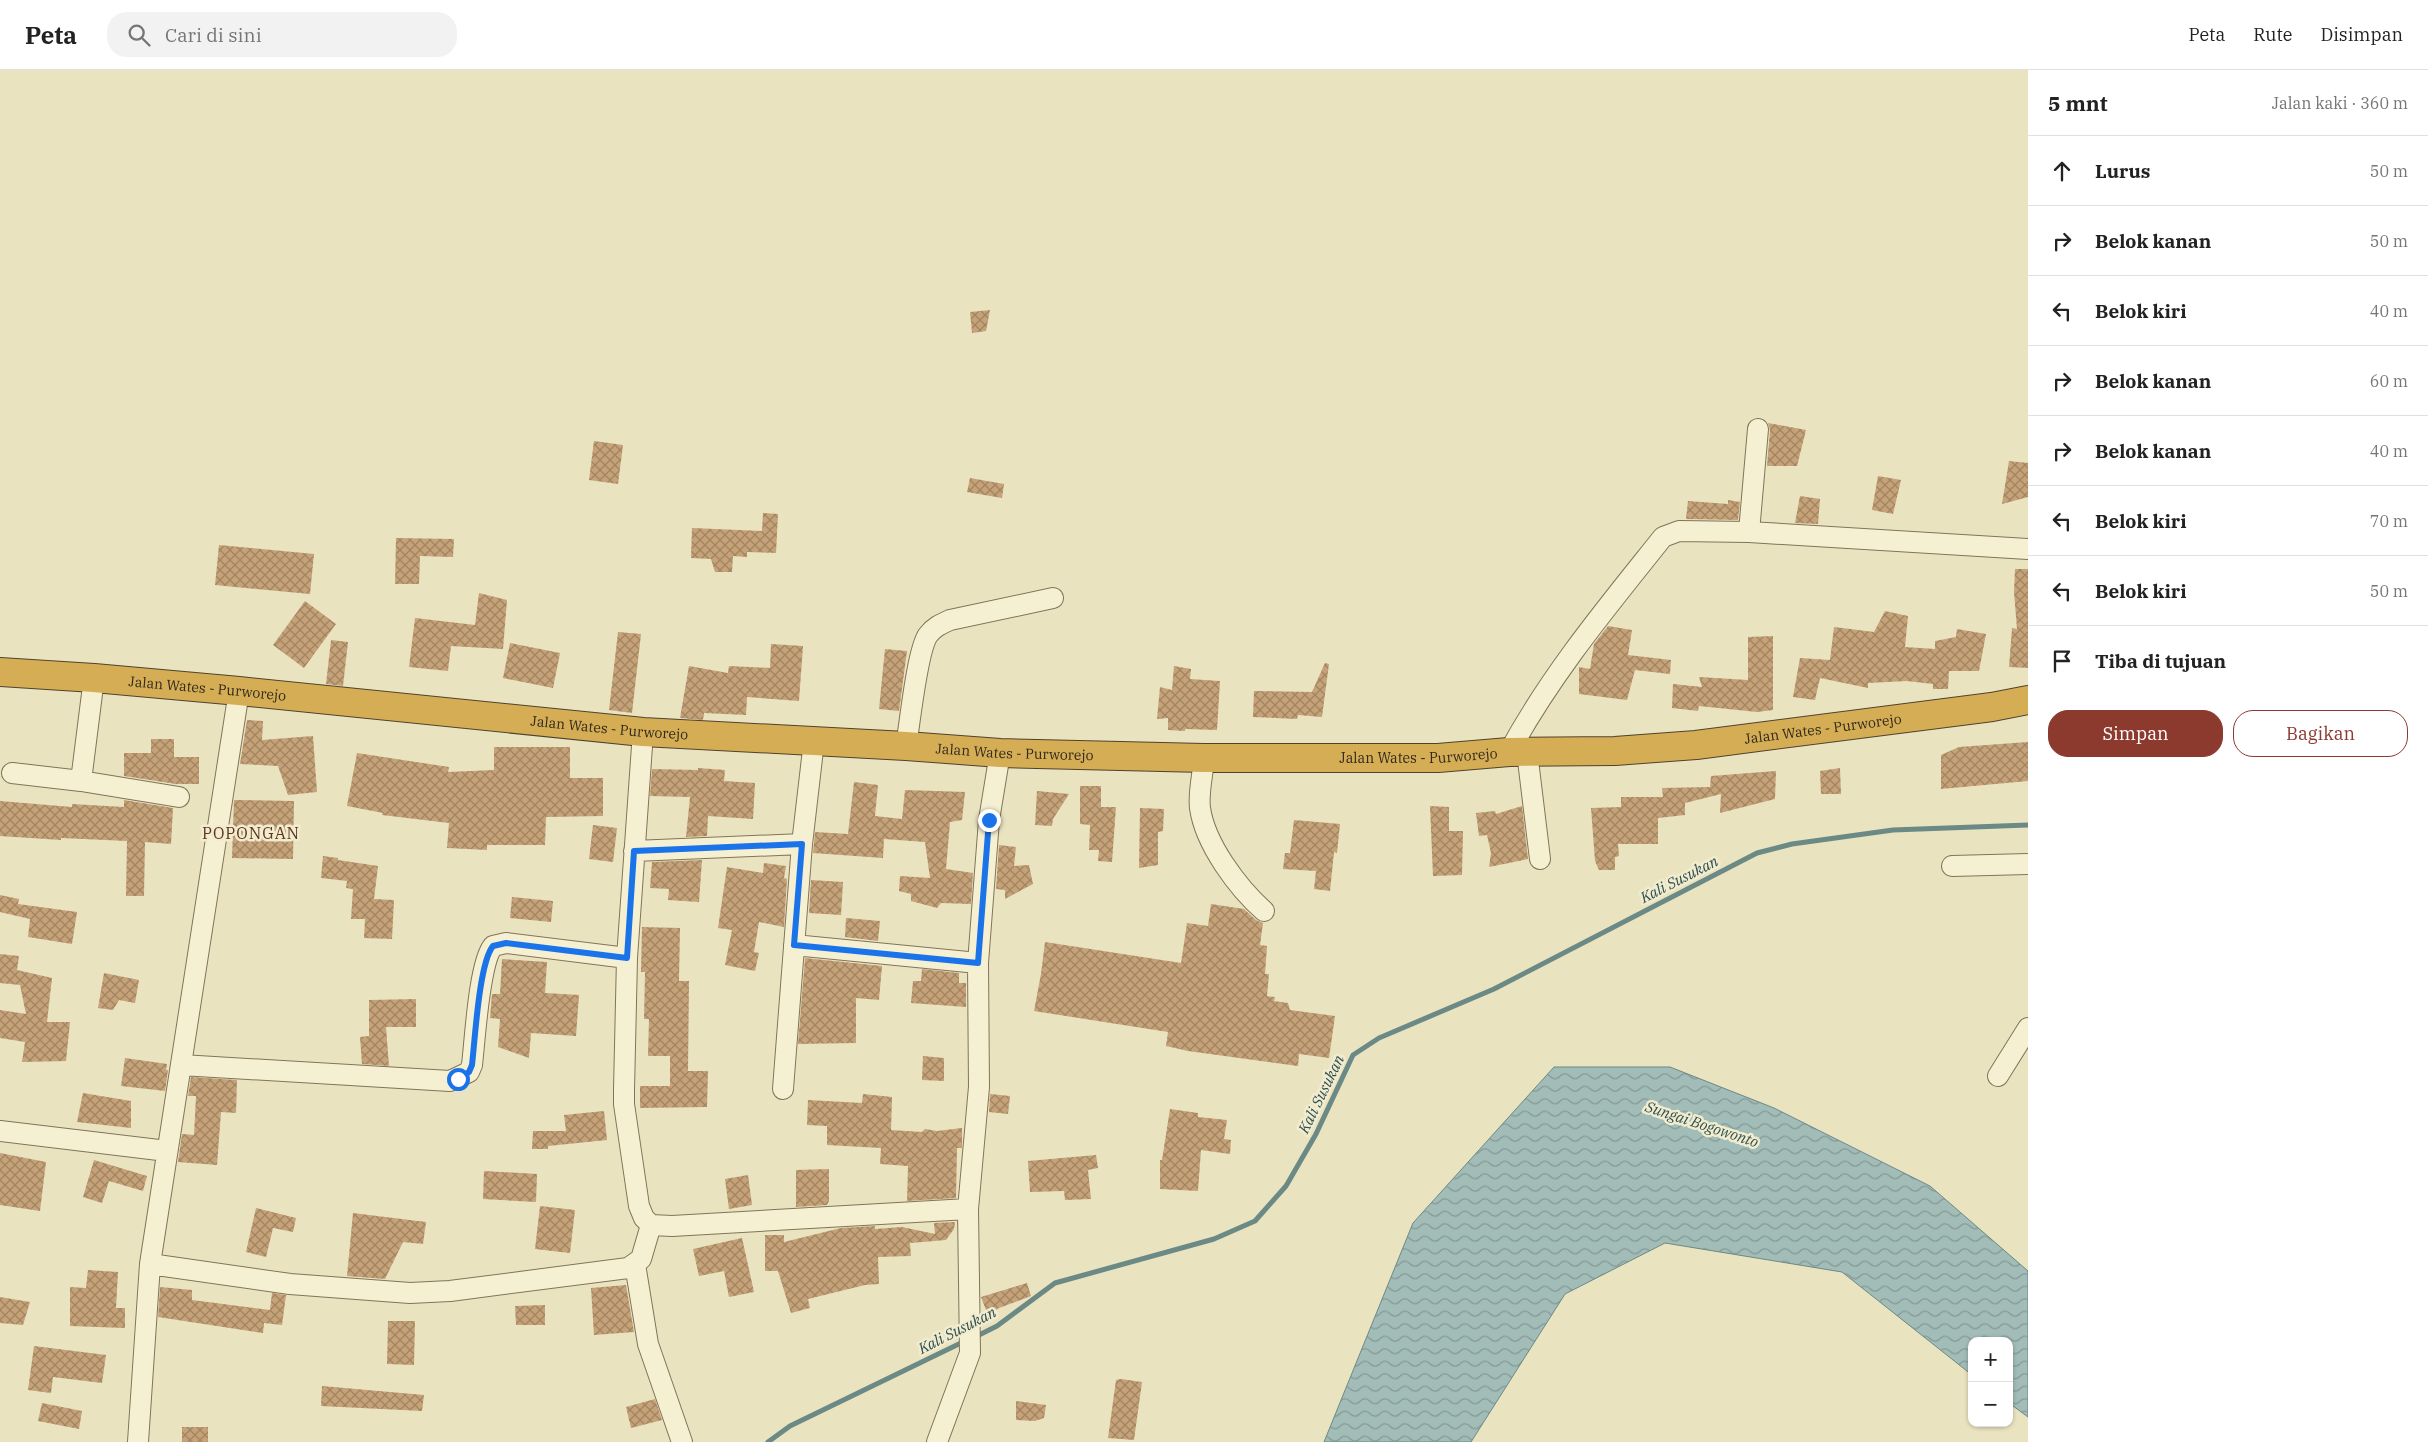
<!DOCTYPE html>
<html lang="id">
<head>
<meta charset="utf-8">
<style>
  body { margin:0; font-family:"IBM Plex Serif",serif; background:#f2f2f2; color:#222 }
  .controls { position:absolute; right:15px; bottom:15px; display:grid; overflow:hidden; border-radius:10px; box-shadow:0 1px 4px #0004 }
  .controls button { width:45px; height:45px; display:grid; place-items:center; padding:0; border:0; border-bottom:1px solid #e0e0e0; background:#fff; color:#222; font:25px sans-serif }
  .stop { position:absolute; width:15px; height:15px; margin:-11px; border:4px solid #1a73e8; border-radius:50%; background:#fff }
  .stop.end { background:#1a73e8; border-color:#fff; box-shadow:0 1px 5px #0008 }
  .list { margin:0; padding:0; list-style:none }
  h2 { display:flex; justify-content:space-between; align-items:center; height:65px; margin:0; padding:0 20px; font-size:21px }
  h2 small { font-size:16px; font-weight:400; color:#767676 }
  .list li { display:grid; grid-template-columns:32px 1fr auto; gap:15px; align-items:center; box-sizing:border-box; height:70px; padding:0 20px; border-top:1px solid #e0e0e0 }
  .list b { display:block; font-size:19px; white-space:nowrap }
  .list em { font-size:16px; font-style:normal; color:#767676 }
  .actions { display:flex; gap:10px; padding:15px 20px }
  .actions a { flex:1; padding:11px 0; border:1px solid #8c392e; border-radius:20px; text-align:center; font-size:18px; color:#8c392e }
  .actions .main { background:#8c392e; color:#fff }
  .icon { flex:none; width:28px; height:28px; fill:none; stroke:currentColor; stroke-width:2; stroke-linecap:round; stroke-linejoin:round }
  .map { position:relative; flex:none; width:2028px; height:1372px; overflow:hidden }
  header { display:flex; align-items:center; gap:30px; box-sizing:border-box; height:70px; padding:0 25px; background:#fff; border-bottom:1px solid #e0e0e0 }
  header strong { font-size:24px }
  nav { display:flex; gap:28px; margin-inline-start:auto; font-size:18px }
  .search { width:350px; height:45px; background:#f2f2f2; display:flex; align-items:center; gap:12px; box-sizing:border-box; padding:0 18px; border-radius:20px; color:#767676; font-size:19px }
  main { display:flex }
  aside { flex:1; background:#fff }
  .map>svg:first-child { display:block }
  .water { fill:url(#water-waves); stroke:#6b8985 }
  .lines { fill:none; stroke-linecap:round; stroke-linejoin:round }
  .stream { stroke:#6b8985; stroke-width:5 }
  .building { fill:url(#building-cross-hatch) }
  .minor-casing { stroke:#817459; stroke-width:22 }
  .highway-casing { stroke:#4f422d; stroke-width:30 }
  .minor { stroke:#f6f0d2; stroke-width:20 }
  .highway { stroke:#d5ad55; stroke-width:28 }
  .route { stroke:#1a73e8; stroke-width:6 }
  .labels { text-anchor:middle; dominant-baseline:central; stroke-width:5; stroke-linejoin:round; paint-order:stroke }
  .street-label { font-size:14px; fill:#322a1d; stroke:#f2eccf }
  .water-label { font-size:15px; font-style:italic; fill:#2d4f51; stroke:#f2eccf }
  .quarter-label { font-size:16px; letter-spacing:1px; fill:#5c341f; stroke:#f2eccf }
</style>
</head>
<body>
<header>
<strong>Peta</strong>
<div class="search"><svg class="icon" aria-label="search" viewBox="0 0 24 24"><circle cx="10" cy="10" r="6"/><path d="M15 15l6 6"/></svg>Cari di sini</div>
<nav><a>Peta</a><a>Rute</a><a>Disimpan</a></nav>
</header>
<main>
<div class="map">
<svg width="2028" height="1372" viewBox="0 0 2028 1372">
  <defs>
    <pattern id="water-waves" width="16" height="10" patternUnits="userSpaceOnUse" patternTransform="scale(1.25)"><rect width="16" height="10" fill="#a2bcb8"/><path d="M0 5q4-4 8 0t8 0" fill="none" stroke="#859995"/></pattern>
    <pattern id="building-cross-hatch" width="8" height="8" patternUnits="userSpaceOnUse" patternTransform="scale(1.25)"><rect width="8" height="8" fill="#c6a278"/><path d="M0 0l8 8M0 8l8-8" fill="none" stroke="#a18462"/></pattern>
  </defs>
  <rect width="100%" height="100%" fill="#eae3c0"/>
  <path class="water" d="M1554,997H1670L1774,1038L1930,1116L2028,1201V1347L2009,1333V1271H1972V1305L1842,1202L1665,1173L1565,1224L1471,1372H1324L1413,1153Z"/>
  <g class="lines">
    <path class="stream" d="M975,1267L997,1256L1055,1213L1214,1169L1255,1151L1286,1116L1316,1064L1353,985L1379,968L1494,919L1757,783L1792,774L1893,760L2028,755
      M768,1372L790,1356L965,1271"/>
  </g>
  <path class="building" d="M990,240L986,261L972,263L970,242Z
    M1768,353L1806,360L1797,396H1767L1770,360Z
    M594,371L623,375L618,414L589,410Z
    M2009,391L2028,393V427L2002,434Z
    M1878,406L1901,410L1893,444L1872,440Z
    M970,408L1004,414L1002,428L967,422Z
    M1800,426L1820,429L1818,454L1795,453Z
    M1728,430L1740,432L1738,450L1686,449L1688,431L1728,434Z
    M763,443L778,444L776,483L747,482V487L733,486L732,502H715L711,489L691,488L692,458L762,461Z
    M396,468L454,469L453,487L420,486L419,514H395Z
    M219,475L314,484L310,524L215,515Z
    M2015,499H2028V598L2009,597L2012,558L2017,559L2014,522Z
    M479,523L507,530L503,579L451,576L448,601L409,597L415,548L475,555Z
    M305,531L336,554L304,598L273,575Z
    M1885,541L1908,546L1905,577L1935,579V571L1956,567L1957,559L1986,564L1979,601H1949L1948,619H1933V614L1907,611L1868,613V618L1820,608L1815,630L1793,627L1800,588L1830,590L1834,557L1874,562Z
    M1608,556L1632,560L1628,585L1671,590L1670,604L1635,600L1627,630L1579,624V597L1590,599L1594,574Z
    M618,562L641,564L632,643L609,640Z
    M1773,566V640L1757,642L1699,636L1698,641L1672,638L1673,614L1702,617L1699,607L1748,610V567Z
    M331,570L348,572L343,616L326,614Z
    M510,573L560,583L553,618L503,608Z
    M771,574L803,576L799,631L747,627L746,645L704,643L703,650L680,648L689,596L728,603L729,596L770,598Z
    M885,579L907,581L899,641L879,639Z
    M1325,593L1329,594L1322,647L1298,645L1297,649L1253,647L1254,621L1312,622Z
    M1174,596L1191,599L1190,609L1220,611L1217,660L1185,659V661L1168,660V648L1157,649L1160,617L1172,620Z
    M247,650L263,651L262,670L313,666L317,722L288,725L278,696L240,694Z
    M151,669H174V687H199V714H176L124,706V683H151Z
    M2028,672V711L1941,719V685L1959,677Z
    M494,677H570V708H603V746L546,747L545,775H487V780L447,778L449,753L382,745L383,743L347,736L357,683L449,697L448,702L494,700Z
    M698,698L725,700L724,711L755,713L753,749L708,746L707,766L686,767L690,727L650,726L652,699L698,700Z
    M1840,698L1841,724H1821L1820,701Z
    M1776,701L1775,729L1720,743L1721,724L1685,733V745L1658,748V774H1618L1619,786L1615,787V800H1599L1595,791L1591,738L1621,737V727H1663L1662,718L1710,717L1711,706Z
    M854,712L878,715L875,746L902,749L905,720L965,722L962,750L950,752L946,799L973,803L971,834L941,833L937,838L911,831V824L899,821L900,806L930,808L925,772L884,769L883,788L813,783L815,762L848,764Z
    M1080,716H1101V737H1116L1112,792L1098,791L1099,780H1089L1090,755L1080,754Z
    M1037,721L1069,724L1053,749L1052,756L1035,755Z
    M124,730L173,738L171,774L145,772L144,826H126L127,771L61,768V770L0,766V731L72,737V734L124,737Z
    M234,730L294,731L293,789L232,788Z
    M1430,736L1449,737V761H1463L1462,805L1433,806Z
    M1522,736L1528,789L1489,797L1491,783L1487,765L1479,766L1476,743L1495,741L1496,744Z
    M1140,738L1164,739L1163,761L1158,762V795L1139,798Z
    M1294,750L1340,754L1337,783L1334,782L1330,821L1314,819L1316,801L1283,799L1285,783H1290Z
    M593,755L617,758L613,792L589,789Z
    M999,775L1016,777L1014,796L1029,795L1033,814L1005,829V820L996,819Z
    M323,786L338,788V790L378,796L374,829L394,830L392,869L364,868L365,849H351L353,819L346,818L347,811L321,808Z
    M702,790L699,832L668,830L669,819L650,818L652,792Z
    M764,793L786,796L784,808L787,809L784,857L759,852L754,882L759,883L755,901L725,895L732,860L718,858L727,797L763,803Z
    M811,810L843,812L841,845L809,843Z
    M0,825L19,829L18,834L77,842L72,874L28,867L30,849L0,842Z
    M512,827L553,831L551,852L510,848Z
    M1211,834L1244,839L1256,850L1263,853L1260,875L1267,876L1265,904H1269L1267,926L1275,927L1274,931L1288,933L1290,940L1335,946L1329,988L1299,984L1298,996L1188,981L1166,976L1168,962L1034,941L1041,904L1045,872L1181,893L1187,853L1208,856Z
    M846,848L880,851L878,871L845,867Z
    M642,857L680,858L679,911H689L688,1001H708L707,1037L640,1038V1016H670V986H648L649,949H644L645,902H641Z
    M0,884L19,886L17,900L52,908L47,952H70L66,991L22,992L25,972L0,968V940L26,944L20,915L0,913Z
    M805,888L882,896L879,930L856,928V973L798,974Z
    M502,889L547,892L545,923L579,925L576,966L531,963L529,988L498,977L500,949L490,948L492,924H500Z
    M922,899L959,903V913H966V937L911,933L913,911H921Z
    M104,903L139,910L135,933L119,930L113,940L98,938Z
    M416,929V957H386L389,996L362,994L360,967L369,966V930Z
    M923,986L944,988V1011L922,1010Z
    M125,988L167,994L166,1000H168L165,1021L121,1016Z
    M191,1007L237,1010L236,1043L221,1042L217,1095L178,1092L182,1064L194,1065L196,1026H188Z
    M83,1023L131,1031V1058L77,1052Z
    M863,1024L892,1027L891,1060L922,1062L925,1059L937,1061L962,1058V1078H957L956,1128L907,1131L908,1096L880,1094L881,1078L827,1075V1056L807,1055L808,1030L862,1033Z
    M990,1024L1010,1026L1008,1044L989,1042Z
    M1170,1039L1198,1043V1047L1227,1050L1224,1069L1231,1070L1230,1084L1201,1080L1198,1121L1160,1119V1090H1162Z
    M604,1041L607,1070L548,1076V1079H532L533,1061H566L564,1045Z
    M0,1083L46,1092L40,1141L0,1135Z
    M1096,1085L1098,1098L1088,1100L1091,1129L1065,1130L1064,1121L1030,1122L1028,1091Z
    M94,1090L147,1106L143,1121L109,1111L102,1133L83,1127Z
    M829,1099V1131L827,1135L796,1137V1100Z
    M484,1101L537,1104L536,1132L483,1129Z
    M748,1105L752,1135L729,1139L725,1109Z
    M540,1136L575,1140L570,1183L535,1179Z
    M256,1138L296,1148L293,1162L273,1158L266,1187L246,1182Z
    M353,1143L426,1152L423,1174L403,1172L385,1209L347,1206Z
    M955,1152L954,1159L946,1170L910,1173L911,1186L878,1187L879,1214L865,1215L808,1229L810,1238L791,1243L778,1201H765V1165H784V1172L841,1158L875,1156V1159L902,1157L935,1164L934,1153Z
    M742,1168L754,1222L729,1227L724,1201L699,1206L693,1179Z
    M88,1200L118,1202L116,1238H125V1258L70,1256V1217L86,1218Z
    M1027,1213L1031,1226L999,1238L988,1245L981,1227Z
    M626,1215L634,1262L594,1265L591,1218Z
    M160,1217L192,1220V1230L270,1240L272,1223L286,1225L282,1255L264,1253L263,1263L158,1247Z
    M0,1227L30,1232L23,1255L0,1253Z
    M545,1235V1255H516L515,1236Z
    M388,1251H415L414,1295L387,1294Z
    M34,1276L106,1285L102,1313L53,1307L51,1323L28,1320Z
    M1121,1309L1142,1312L1134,1370L1108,1368L1116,1310Z
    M322,1316L424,1325L422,1341L321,1336Z
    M655,1329L662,1350L631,1358L626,1337Z
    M1016,1331L1046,1335L1044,1348L1035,1351L1016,1350Z
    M42,1333L82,1341L79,1359L38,1351Z
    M182,1357H208V1372H182Z"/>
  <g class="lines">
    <defs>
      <path id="minor" d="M1749,462L1758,359
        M643,662L627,888L624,1020V1034L639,1136L644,1148L651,1155L672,1156L968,1139
        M906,676C910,653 917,581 928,565C934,557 941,554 950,550L1053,528
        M1509,682C1551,604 1608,536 1663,467L1679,461L1749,462L2028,479
        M1527,682L1540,789
        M1204,688C1203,704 1198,723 1200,738C1205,774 1238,818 1264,841
        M12,703L81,711L94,608
        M81,711L179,727
        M634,781L802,774
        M1952,796L2028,794
        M794,875L978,893
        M181,995L450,1011L469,1002L472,995C475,970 479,893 493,876L506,873L627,888
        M1998,1006L2028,958
        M783,1019L802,774L814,671
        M0,1061L167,1081
        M150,1194L290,1214L410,1223L450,1221L628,1198L641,1189L651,1155
        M635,1194L648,1274L682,1372
        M138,1372L150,1194L239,621
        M937,1372L970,1283L968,1139L979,1017L978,893L989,750L1000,683"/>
      <g id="highway">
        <path id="s1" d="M0,602L94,608L239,621L643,662L906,676L1000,683L1204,688H1438L1509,682L1615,681L1696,675L1992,637L2028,630"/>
      </g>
    </defs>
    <use href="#minor" class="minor-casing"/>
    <use href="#highway" class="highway-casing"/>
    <use href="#minor" class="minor"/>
    <use href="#highway" class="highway"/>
  </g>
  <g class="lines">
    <path class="route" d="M458,1009L469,1002L472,995C475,970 479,893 493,876L506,873L627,888L634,781L802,774L794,875L978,893L989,750"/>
  </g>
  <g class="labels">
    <g class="street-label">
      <text stroke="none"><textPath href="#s1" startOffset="208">Jalan Wates - Purworejo</textPath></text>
      <text stroke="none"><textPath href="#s1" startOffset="612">Jalan Wates - Purworejo</textPath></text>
      <text stroke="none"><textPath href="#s1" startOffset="1828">Jalan Wates - Purworejo</textPath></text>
      <text stroke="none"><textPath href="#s1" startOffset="1018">Jalan Wates - Purworejo</textPath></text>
      <text stroke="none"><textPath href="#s1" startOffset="1422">Jalan Wates - Purworejo</textPath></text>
    </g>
    <g class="water-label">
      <text transform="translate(1679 809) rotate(-27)">Kali Susukan</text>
      <text transform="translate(1321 1024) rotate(-64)">Kali Susukan</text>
      <text transform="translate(1702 1054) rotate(18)">Sungai Bogowonto</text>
      <text transform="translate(957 1260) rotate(-27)">Kali Susukan</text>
    </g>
    <g class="quarter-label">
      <text x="251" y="763">POPONGAN</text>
    </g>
  </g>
</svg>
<div class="controls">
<button>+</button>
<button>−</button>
</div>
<div class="stop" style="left:458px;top:1009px"></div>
<div class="stop end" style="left:989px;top:750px"></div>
</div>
<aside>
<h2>5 mnt<small>Jalan kaki · 360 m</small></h2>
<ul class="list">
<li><svg class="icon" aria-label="ahead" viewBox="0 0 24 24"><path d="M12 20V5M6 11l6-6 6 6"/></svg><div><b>Lurus</b></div><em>50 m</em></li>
<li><svg class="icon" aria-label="right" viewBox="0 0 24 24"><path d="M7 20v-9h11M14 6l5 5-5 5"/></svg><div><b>Belok kanan</b></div><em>50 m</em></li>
<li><svg class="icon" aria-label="left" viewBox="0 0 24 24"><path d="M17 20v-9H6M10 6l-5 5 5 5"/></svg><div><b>Belok kiri</b></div><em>40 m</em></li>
<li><svg class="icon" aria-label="right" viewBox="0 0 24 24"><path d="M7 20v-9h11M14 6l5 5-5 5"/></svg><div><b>Belok kanan</b></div><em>60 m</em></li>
<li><svg class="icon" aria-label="right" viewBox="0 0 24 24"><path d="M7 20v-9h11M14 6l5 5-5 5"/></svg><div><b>Belok kanan</b></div><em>40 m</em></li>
<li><svg class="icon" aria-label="left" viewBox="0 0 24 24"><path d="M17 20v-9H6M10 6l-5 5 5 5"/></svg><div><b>Belok kiri</b></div><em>70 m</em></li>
<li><svg class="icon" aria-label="left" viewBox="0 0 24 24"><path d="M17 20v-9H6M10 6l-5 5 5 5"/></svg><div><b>Belok kiri</b></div><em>50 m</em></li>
<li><svg class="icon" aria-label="arrive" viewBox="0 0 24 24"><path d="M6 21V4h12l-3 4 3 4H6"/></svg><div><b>Tiba di tujuan</b></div></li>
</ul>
<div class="actions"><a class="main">Simpan</a><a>Bagikan</a></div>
</aside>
</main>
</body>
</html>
